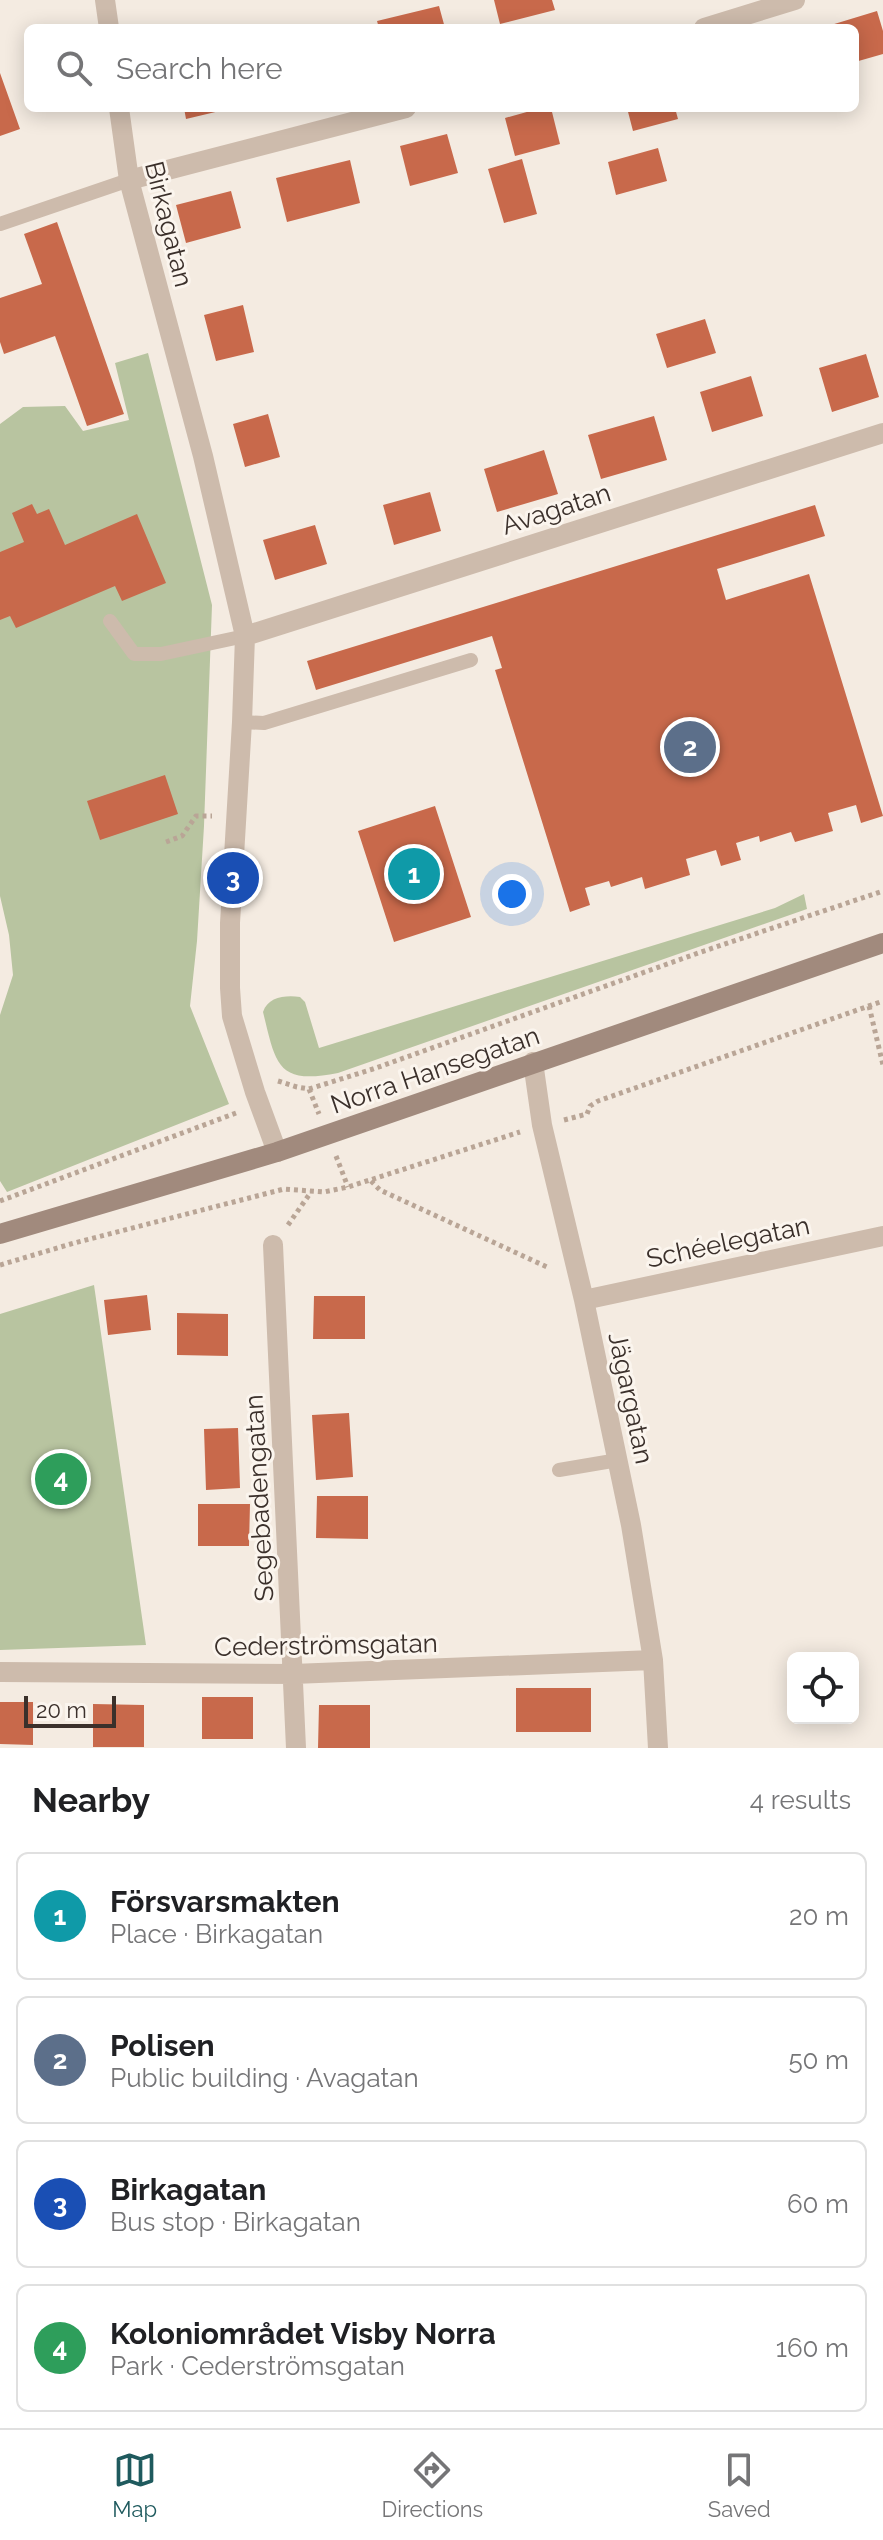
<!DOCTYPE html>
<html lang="en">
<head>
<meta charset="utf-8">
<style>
  body { margin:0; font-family:Raleway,sans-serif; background:#f2f2f2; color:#202124 }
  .controls { position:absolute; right:24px; bottom:24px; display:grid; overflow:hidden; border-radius:12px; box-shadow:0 4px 20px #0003 }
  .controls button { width:72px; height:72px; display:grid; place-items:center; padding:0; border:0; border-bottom:2px solid #e0e0e0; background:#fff; color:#202124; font:40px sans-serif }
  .scale { position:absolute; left:24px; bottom:20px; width:92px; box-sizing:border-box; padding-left:8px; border:4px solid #3b302b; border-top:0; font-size:22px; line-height:28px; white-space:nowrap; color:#3b302b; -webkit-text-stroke:6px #fbf5ee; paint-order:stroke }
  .you { position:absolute; left:512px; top:894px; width:28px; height:28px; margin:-20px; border:6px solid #fff; border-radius:50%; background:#1a73e8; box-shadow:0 0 0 12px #1a73e833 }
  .badge { display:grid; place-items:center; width:52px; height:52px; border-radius:50%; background:#1f5a5e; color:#fff; font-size:26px; font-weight:700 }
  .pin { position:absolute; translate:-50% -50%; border:4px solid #fff; box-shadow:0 2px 8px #0006 }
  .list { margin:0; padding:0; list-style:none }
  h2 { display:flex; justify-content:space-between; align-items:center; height:104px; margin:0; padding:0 32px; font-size:34px }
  h2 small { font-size:26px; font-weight:400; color:#757577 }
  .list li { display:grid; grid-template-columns:52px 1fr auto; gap:24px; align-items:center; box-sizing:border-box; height:128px; margin:0 16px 16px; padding:0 16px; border:2px solid #e0e0e0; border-radius:12px }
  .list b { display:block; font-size:30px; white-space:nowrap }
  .list p { margin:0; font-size:26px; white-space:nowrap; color:#757577 }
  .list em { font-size:26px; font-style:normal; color:#757577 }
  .icon { flex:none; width:44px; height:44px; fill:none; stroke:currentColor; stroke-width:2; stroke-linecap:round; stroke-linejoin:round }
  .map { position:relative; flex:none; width:883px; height:1748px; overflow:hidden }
  .search { position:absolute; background:#fff; box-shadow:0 4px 20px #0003; left:24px; right:24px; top:24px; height:88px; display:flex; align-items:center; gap:20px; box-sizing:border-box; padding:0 28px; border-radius:12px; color:#757577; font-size:30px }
  .sheet { height:680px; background:#fff }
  nav { display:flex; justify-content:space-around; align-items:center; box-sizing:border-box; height:112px; border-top:2px solid #e0e0e0; background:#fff; font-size:22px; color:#757577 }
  nav a { display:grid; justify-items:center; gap:4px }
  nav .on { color:#1f5a5e }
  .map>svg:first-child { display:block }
  .green { fill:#b8c4a0 }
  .building { fill:#c8694b }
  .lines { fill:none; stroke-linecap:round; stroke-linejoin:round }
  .path { stroke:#b9a596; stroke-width:5; stroke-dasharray:4 4; stroke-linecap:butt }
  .service { stroke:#cdbbac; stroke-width:14 }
  .minor { stroke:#cdbbac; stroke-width:20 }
  .secondary { stroke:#a18a7d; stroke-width:20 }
  .labels { text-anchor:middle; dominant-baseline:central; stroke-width:6; stroke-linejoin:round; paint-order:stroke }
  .street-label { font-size:26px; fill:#3b302b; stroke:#fbf5ee }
</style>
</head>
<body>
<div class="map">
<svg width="883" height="1748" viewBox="0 0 883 1748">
  <rect width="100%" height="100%" fill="#f4ebe1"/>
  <path class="green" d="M148,353L212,605L204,826L197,941L190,1006L229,1104L7,1192L0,1181V1015L13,975L9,935L0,896V424L23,407L65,406L83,431L129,420L115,363Z
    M804,894L807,909L338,1073C277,1085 276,1065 263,1012C268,997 285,995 300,997L305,1002L319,1048L775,908Z
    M94,1285L146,1645L0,1650V1314Z"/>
  <path class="building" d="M494,0H552L555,10L500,24Z
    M439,6L445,28H379L377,21Z
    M877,11L883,31V54L855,62V28H832L831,25Z
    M0,73L20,129L0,136Z
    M184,108H228V109L186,119Z
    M541,108H551L560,144L515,156L505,118Z
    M627,108H675L678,119L633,131Z
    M447,134L458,173L410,186L400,146Z
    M658,148L667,181L616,195L608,162Z
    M522,159L537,214L504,223L488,169Z
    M350,160L360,203L287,222L276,178Z
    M231,191L241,228L186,243L176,205Z
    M57,222L124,414L87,426L55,336L4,354L0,342V298L42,284L24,234Z
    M243,305L254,352L216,361L204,315Z
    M705,319L716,353L667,368L656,334Z
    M866,354L879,397L832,412L819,368Z
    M751,376L763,416L712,432L700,392Z
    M268,414L280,457L245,467L233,424Z
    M654,416L667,460L601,479L588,435Z
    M544,450L558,494L497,512L484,469Z
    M430,492L441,531L394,545L383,505Z
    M32,504L37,514L49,509L65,545L137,514L166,583L122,601L115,586L16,628L10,616L0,620V552L24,542L12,513Z
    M815,505L825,536L717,569L726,600L809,574L883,816L861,823L856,805L828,813L833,831L795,842L791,832L760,842L759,836L736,843L741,860L721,866L716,850L686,859L690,875L645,889L642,877L611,887L609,881L585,888L590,905L570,912L495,670L502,668L492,636L316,690L307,661Z
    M315,525L327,564L275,580L263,540Z
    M165,775L178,814L100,840L87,801Z
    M435,806L471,917L394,942L358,831Z
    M147,1295L151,1330L108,1335L104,1300Z
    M314,1296H365V1339H313Z
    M177,1313L228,1314V1356L177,1355Z
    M349,1413L353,1477L316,1480L312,1415Z
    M238,1428L240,1488L206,1490L204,1429Z
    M317,1496H368V1539L316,1538Z
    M198,1504H250L249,1546H198Z
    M516,1688H591V1732H516Z
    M202,1697H253V1739H202Z
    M0,1702H33V1745L0,1744Z
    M93,1704L144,1705V1747H93Z
    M319,1705H370V1748H318Z"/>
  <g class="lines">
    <path class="path" d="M166,842L182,836L196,816H212
      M869,1006L883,1065
      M278,1081L297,1087L309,1089L373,1069L701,952L883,891
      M309,1089L319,1114
      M564,1120L587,1114L590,1106L598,1101L883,1001
      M336,1156L348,1187
      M371,1181L380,1190L547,1267
      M0,1201L236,1113
      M288,1225L311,1192
      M0,1265L74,1243L284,1189L324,1192L348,1187L520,1132"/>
    <path class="service" d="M0,224L129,180
      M110,621L134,654H161L245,636
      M242,722L264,723L471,660
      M559,1470L618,1460"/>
    <path class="minor" d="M105,0L109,28
      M704,28L795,0
      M119,108L129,180L203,456L245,636L242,722L230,923V988L232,1016L255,1092L277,1152
      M129,180L406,108
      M245,636L883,433
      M533,1062L542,1125L584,1300L631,1525L653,1660L658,1748
      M273,1245L296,1748
      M584,1300L883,1236
      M0,1672L293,1674L653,1660"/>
    <path class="secondary" d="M0,1234L277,1152L883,943"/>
  </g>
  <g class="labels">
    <g class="street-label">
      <text transform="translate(169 224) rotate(76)">Birkagatan</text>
      <text transform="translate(556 509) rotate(-18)">Avagatan</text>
      <text transform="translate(435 1070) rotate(-19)">Norra Hansegatan</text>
      <text transform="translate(728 1242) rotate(-12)">Schéelegatan</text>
      <text transform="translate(631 1398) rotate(78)">Jägargatan</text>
      <text transform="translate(259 1498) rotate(-93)">Segebadengatan</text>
      <text transform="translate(326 1645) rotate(-1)">Cederströmsgatan</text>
    </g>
  </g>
</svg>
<div class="controls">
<button><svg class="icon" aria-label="locate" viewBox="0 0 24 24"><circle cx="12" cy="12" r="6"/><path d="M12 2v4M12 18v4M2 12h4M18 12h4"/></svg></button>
</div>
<div class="scale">20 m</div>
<div class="you"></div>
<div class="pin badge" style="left:414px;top:874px;background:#0f9aa8">1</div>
<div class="pin badge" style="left:690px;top:747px;background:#5c6f8a">2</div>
<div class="pin badge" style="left:233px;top:878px;background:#1a4fb4">3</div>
<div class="pin badge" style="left:61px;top:1479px;background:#2e9e5b">4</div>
<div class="search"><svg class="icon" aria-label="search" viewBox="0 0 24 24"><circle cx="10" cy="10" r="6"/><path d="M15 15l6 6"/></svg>Search here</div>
</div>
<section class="sheet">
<h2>Nearby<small>4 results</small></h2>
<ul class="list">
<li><span class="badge" style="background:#0f9aa8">1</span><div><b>Försvarsmakten</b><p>Place · Birkagatan</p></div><em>20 m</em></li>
<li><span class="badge" style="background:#5c6f8a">2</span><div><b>Polisen</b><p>Public building · Avagatan</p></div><em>50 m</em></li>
<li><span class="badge" style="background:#1a4fb4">3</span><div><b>Birkagatan</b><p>Bus stop · Birkagatan</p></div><em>60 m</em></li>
<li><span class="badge" style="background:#2e9e5b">4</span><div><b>Koloniområdet Visby Norra</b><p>Park · Cederströmsgatan</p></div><em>160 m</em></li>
</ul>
</section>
<nav>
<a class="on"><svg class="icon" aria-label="map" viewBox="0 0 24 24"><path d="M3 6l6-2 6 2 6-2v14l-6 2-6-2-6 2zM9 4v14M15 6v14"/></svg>Map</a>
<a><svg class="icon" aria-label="directions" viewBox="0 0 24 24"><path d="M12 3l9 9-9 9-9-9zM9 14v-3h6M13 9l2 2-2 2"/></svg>Directions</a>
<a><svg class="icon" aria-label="saved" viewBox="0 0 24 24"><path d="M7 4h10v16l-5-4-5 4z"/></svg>Saved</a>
</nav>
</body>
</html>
